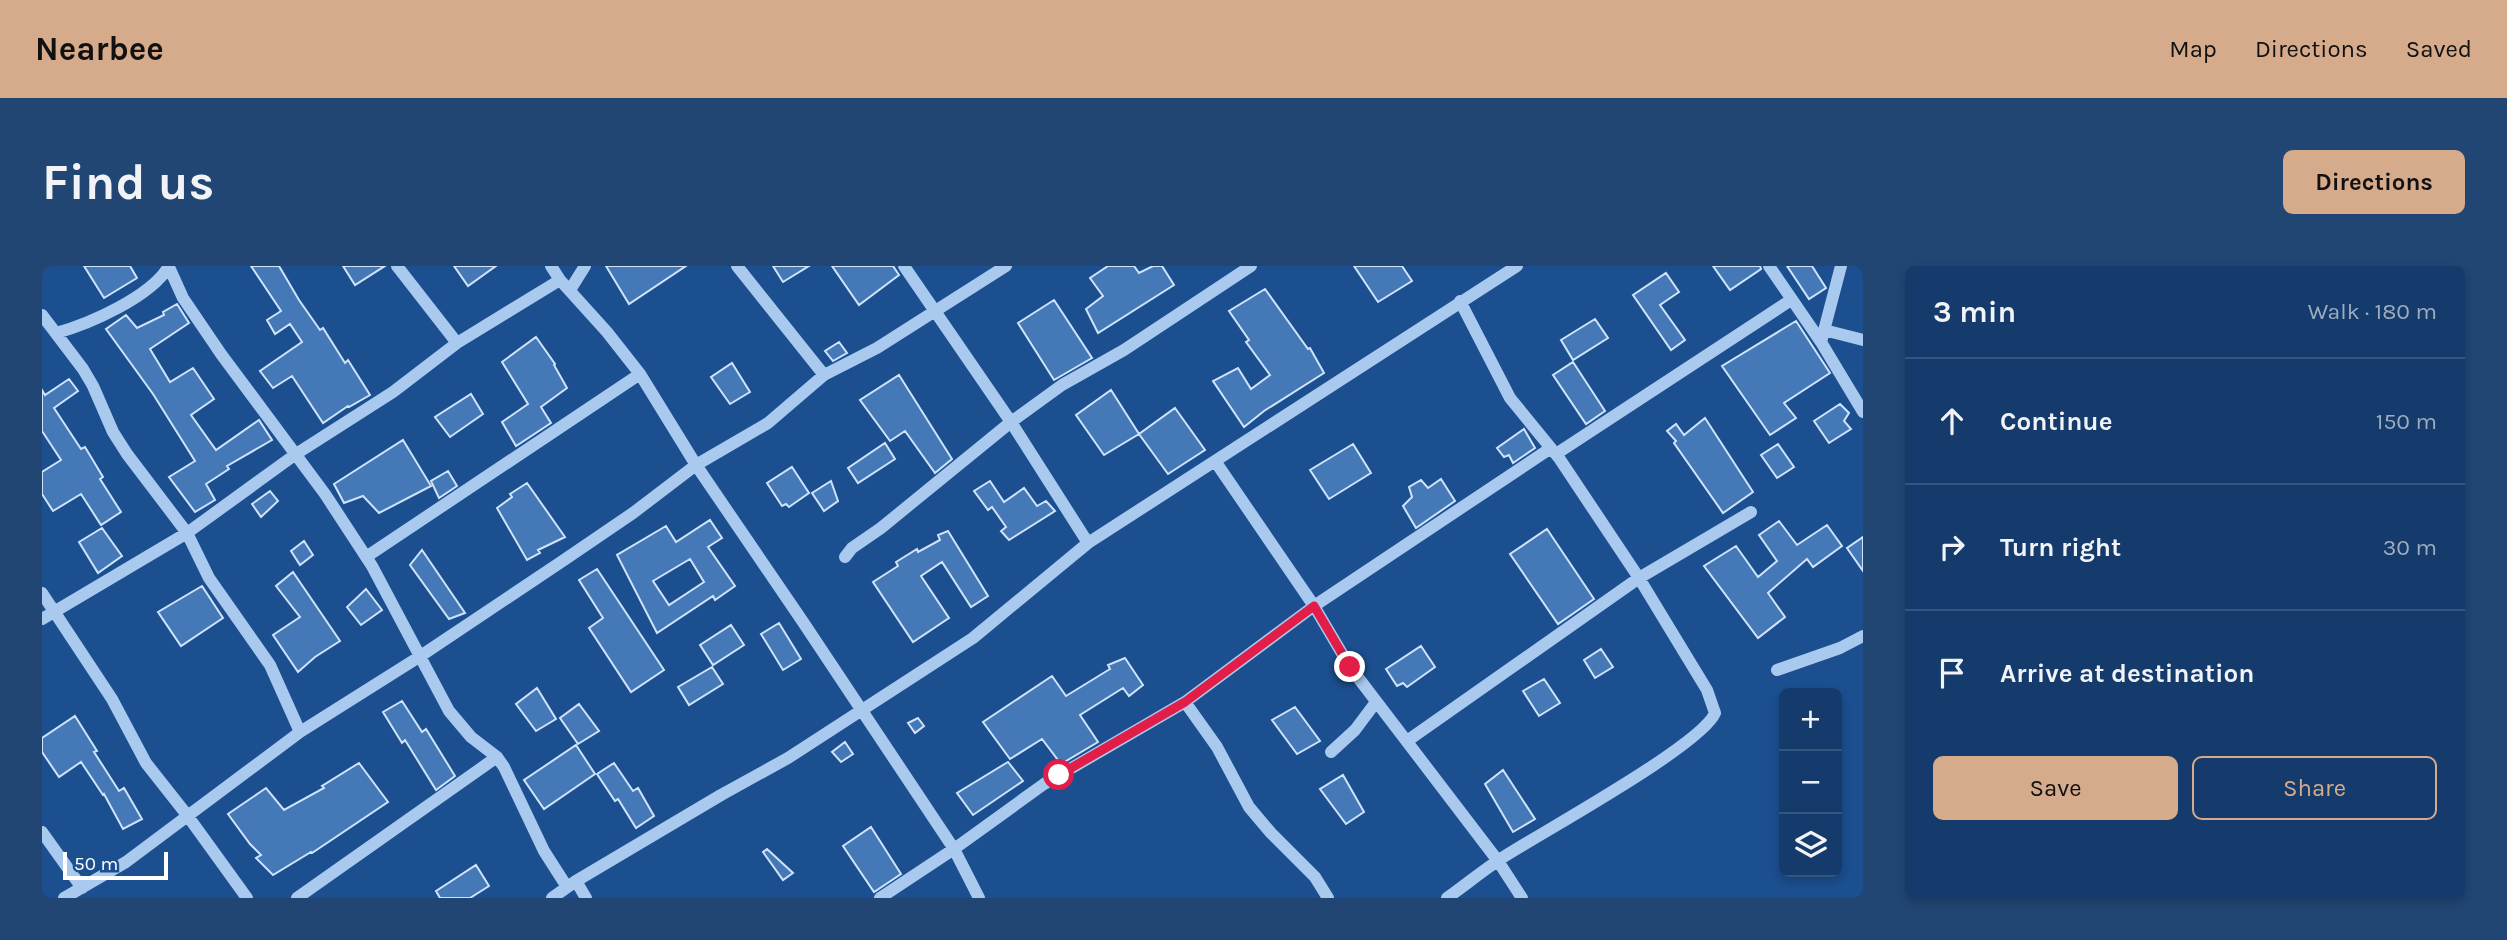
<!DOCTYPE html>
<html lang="en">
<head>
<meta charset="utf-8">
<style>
  body { margin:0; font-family:Karla,sans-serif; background:#214673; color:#f1f3f6 }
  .controls { position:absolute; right:21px; bottom:21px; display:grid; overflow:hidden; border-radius:10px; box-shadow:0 4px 10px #0003 }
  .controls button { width:63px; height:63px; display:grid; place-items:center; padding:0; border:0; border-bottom:2px solid #33557e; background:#143b6b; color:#f1f3f6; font:35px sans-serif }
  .scale { position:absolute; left:21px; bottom:18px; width:105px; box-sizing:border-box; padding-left:7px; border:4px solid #fff; border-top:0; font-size:19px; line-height:24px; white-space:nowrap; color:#fff; -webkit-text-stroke:5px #1b4f8f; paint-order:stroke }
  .stop { position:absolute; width:21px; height:21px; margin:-16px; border:5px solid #e11d48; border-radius:50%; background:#fff }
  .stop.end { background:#e11d48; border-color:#fff; box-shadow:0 2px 7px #0008 }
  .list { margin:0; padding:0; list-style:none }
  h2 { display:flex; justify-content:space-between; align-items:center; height:91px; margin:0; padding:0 28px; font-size:30px }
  h2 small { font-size:23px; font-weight:400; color:#9dadc1 }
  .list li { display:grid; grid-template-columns:46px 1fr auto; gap:21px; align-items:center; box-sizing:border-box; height:126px; padding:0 28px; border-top:2px solid #33557e }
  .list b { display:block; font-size:26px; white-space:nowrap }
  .list em { font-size:23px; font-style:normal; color:#9dadc1 }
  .actions { display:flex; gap:14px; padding:21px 28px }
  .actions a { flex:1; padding:16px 0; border:2px solid #d6ab8b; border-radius:10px; text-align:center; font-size:24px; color:#d6ab8b }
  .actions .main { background:#d6ab8b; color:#111 }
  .icon { flex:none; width:38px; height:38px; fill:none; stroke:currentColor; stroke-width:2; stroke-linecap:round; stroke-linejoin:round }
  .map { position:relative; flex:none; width:1821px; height:632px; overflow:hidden; border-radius:10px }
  header { display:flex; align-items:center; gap:42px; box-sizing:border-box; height:98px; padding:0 35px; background:#d6ab8b; color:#111 }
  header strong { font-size:33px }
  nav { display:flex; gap:38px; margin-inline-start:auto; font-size:24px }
  .intro { display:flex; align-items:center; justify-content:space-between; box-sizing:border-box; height:168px; padding:0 42px }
  h1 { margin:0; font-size:49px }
  .button { padding:18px 32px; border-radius:10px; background:#d6ab8b; color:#111; font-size:24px; font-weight:700 }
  main { display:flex; gap:42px; padding:0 42px }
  aside { flex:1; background:#143b6b; border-radius:10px; box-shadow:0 4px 10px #0003 }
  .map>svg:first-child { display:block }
  .building { fill:#4478b7; stroke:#cfe3fa; stroke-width:2; fill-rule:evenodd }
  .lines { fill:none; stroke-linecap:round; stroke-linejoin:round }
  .minor { stroke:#a9c9ee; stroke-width:12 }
  .route { stroke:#e11d48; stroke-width:9 }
</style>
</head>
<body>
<header>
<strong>Nearbee</strong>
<nav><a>Map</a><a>Directions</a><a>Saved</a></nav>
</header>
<div class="intro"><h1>Find us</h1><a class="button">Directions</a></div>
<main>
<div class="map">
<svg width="1821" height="632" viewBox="0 0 1821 632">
  <rect width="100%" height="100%" fill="#1b4f8f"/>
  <path class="building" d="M42,0H88L95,12L62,32Z
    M209,0H237L257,34L278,64L281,62L303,97L306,94L328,129L307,141L306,140L281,157L250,110L231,122L218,105L260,76L248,58L233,68L225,54L239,45Z
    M301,0H343L313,19Z
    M412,0H454L426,20Z
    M564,0H644L587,38Z
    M731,0H767L741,16Z
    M790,0H851L857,9L817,39Z
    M1066,0H1092L1097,7L1111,0H1120L1132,19L1056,67L1044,43L1061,30L1048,12Z
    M1312,0H1360L1370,15L1336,36Z
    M1671,0H1718L1719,3L1688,24Z
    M1745,0H1770L1784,22L1767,33Z
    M1624,7L1637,26L1618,39L1643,74L1629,84L1591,29Z
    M1223,23L1266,83L1268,82L1282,107L1222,145L1202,161L1171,115L1196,102L1209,123L1228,109L1204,76L1207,74L1187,45Z
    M1012,34L1050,92L1012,114L976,57Z
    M135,38L147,57L108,83L128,116L151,102L172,133L149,149L174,184L217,154L230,174L185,200L187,203L164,218L173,234L153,246L127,211L153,195L111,128L64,63L84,49L95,62L122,49L121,46Z
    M1553,53L1566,72L1531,94L1519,74Z
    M1754,55L1788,107L1742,137L1754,152L1728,169L1680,100Z
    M494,71L513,98L512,99L525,122L499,141L509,157L474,180L460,156L486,138L460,96Z
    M797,76L805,87L791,95L783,85Z
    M1531,96L1563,145L1544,158L1511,109Z
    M690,97L708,126L688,138L669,111Z
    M857,109L910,193L893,207L863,165L848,175L818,134Z
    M27,113L36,125L12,142L39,183L43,181L61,211L58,213L79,246L59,259L39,228L11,245L0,228V206L19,194L0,165V124L3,129Z
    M1069,124L1097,168L1062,189L1034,149Z
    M429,128L441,148L408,171L393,151Z
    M1798,138L1807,147L1802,155L1809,163L1787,177L1772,155Z
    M1133,142L1163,184L1126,208L1097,168Z
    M1663,152L1711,226L1681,247L1632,177L1634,175L1625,165L1634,158L1642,169Z
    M1482,163L1493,182L1471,197L1467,189L1462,191L1455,182Z
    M361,174L389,220L337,247L321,230L302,237L292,218Z
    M843,177L853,193L816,217L806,202Z
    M1311,178L1329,207L1287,233L1268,204Z
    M1736,178L1752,201L1735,212L1719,189Z
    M750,201L767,227L747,241L744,238L740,240L725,217Z
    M406,205L415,220L397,232L389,215Z
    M1399,213L1413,235L1374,262L1361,240L1370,231L1367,221L1379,214L1386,222Z
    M789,215L796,235L782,245L770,227Z
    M948,215L962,236L982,222L995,240L1004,235L1013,245L967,274L959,265L964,261L950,241L946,244L932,225Z
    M485,217L523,271L496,284L498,287L485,294L455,242L470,231L468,228Z
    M228,225L236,235L219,251L210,238Z
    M668,254L680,272L666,281L693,320L673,334L671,330L615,367L575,289L624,260L634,276ZM648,293L662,316L627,339L611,315Z
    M1737,255L1755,279L1785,259L1800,280L1771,301L1765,293L1726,327L1743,351L1716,372L1662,300L1694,280L1716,311L1735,295L1717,269Z
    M60,262L80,290L56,307L37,276Z
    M1505,263L1552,333L1516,358L1468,288Z
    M906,265L946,330L929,341L900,296L879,310L907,352L871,376L831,316L856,300L854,296L875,283L876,286L898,274L896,269Z
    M1821,271V305L1805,282Z
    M262,275L271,289L258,299L249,285Z
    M380,284L423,347L407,353L368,299Z
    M555,303L622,404L589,426L547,362L561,352L537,314Z
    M251,306L298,375L273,391L256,406L231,369L258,351L234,320Z
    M160,320L181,352L139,380L116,346Z
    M324,323L340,344L319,359L305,341Z
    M737,357L759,393L741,404L719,368Z
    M689,359L702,379L671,399L658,379Z
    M1379,380L1393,401L1365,421L1361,417L1355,420L1344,403Z
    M1559,383L1571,401L1553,412L1542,394Z
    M1083,392L1101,419L1087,430L1081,422L1038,449L1056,476L1019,498L1000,473L968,493L941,456L1010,410L1024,430L1068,403L1066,399Z
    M670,401L681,418L647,439L636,421Z
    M1502,413L1518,437L1497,450L1481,425Z
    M495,422L514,453L494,465L474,438Z
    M360,435L380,466L384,463L413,510L394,524L363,474L360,477L341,446Z
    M537,438L557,465L536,478L518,452Z
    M1253,441L1278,475L1255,488L1230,454Z
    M33,450L55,485L52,486L77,525L82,522L100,553L81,563L62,528L61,529L39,496L17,511L0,486V472Z
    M876,452L882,460L873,467L866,457Z
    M803,476L811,488L799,496L790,486Z
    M534,479L553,508L502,543L482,514Z
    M966,496L981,515L931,549L915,527Z
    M317,497L346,536L270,587L269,586L231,609L214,592L219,589L208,578L186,548L224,522L242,544L282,522L280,520Z
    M572,497L591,525L596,522L612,550L594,562L576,533L573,535L555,508Z
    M1461,504L1493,553L1471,566L1443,518Z
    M1301,509L1322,546L1304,558L1278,523Z
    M829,561L859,608L832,626L801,580Z
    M725,583L751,607L741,614L721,586Z
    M434,599L447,620L428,632H398L394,625Z"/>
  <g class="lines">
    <path class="minor" d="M355,0L415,77
      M509,0L518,14L565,66L598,108L654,199L761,356L912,583L937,632
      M695,0L782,109
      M862,0L969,156L1046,277
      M1727,0L1779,76L1821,146
      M127,1L141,32L179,88L283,228L330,300L407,445L429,471L455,491L462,501L502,585L525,621
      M528,24L543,0
      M0,49L41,103L51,120L71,166L85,188L145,267L167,312L228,399L258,466
      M1782,64L1821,74
      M14,67C47,58 109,31 127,0
      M1779,76L1799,0
      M1514,188L1749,34
      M1173,195L1272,340L1308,401L1456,595L1480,632
      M324,291L598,108
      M803,291L810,282L839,262L969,156L1020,119L1082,84L1209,0
      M0,327L70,433L104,497L145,549L205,632
      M0,353L145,267L254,188L351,126L415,77L518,14
      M1735,404L1798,382L1821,370
      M1143,436L1175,481L1207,541L1229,567L1273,611L1286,632
      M1365,475L1597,312L1709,246
      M1289,486L1313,464L1334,436
      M0,566L40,622
      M534,615L544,632
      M22,632L84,596L258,466L377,391L522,294L591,247L654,199L726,157L782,109L835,82L964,0
      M255,632L455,491
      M510,632L534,615L679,529L746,492L931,372L1046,277L1475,0
      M838,632L912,583L1002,518L1143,436L1272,340L1509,182
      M1405,632C1422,620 1439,606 1457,594C1496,568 1659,480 1673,447L1665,424L1597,312L1517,192L1468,132L1418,35"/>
  </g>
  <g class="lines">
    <path class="route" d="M1017,509L1143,436L1272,340L1308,401"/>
  </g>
</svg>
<div class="controls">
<button>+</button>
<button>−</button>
<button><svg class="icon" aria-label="layers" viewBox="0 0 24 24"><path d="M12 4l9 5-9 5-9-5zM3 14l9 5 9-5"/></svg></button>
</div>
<div class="scale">50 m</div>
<div class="stop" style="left:1017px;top:509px"></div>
<div class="stop end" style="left:1308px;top:401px"></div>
</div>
<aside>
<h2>3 min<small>Walk · 180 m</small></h2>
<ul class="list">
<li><svg class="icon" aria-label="ahead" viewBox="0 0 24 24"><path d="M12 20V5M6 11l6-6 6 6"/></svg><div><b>Continue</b></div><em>150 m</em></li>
<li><svg class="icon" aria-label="right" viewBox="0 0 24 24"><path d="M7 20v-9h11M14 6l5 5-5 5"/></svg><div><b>Turn right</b></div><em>30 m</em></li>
<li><svg class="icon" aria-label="arrive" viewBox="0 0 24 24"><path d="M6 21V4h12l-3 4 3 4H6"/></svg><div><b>Arrive at destination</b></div></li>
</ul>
<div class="actions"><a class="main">Save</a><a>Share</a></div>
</aside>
</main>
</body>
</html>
